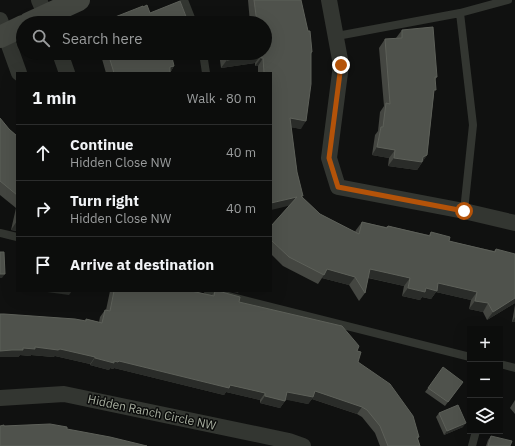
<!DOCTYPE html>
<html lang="en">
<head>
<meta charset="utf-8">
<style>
  body { margin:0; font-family:"IBM Plex Sans",sans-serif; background:#151615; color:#f1f3f6 }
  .controls { position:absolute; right:12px; bottom:12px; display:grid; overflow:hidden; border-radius:0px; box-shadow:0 4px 16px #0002 }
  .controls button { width:36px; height:36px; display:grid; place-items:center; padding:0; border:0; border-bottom:1px solid #2c2d2d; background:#0c0d0c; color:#f1f3f6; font:20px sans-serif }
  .stop { position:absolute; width:12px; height:12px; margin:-9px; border:3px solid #b45309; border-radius:50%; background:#fff }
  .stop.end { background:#b45309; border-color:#fff; box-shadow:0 1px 4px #0008 }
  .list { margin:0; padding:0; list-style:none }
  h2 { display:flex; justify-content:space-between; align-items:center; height:52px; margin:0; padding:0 16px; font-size:17px }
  h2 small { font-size:13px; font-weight:400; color:#9a9c9d }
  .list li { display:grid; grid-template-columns:26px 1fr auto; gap:12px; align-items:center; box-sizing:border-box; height:56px; padding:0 16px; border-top:1px solid #2c2d2d }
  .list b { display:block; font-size:15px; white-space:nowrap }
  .list p { margin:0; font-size:13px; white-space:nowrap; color:#9a9c9d }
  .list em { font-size:13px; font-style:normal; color:#9a9c9d }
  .icon { flex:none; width:22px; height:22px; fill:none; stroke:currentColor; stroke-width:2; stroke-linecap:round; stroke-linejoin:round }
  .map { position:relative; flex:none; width:515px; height:446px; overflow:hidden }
  .search { position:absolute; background:#0c0d0c; box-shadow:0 4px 16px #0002; left:16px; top:16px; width:256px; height:44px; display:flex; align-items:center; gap:10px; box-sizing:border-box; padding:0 14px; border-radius:22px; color:#9a9c9d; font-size:15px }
  .panel { position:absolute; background:#0c0d0c; box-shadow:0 4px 16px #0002; left:16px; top:72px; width:256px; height:220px; border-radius:0px }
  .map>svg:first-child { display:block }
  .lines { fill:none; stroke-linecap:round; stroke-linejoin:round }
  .lane { stroke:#333631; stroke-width:8 }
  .street { stroke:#333631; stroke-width:16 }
  .secondary { stroke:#434640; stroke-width:22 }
  .wall { fill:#444641 }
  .shaded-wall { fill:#2a2c29 }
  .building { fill:#4f524c; stroke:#5d6059 }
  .route { stroke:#b45309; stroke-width:5 }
  .labels { text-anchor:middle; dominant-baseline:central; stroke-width:3; stroke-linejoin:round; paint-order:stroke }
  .street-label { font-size:12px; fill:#aab1a2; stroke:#0b0c0b }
</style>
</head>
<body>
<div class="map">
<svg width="515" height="446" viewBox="0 0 515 446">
  <rect width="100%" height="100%" fill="#101110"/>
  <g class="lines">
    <path class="lane" d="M184,0L193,23
      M460,13L473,125L464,211
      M337,36L460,13L508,0
      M203,53L206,73
      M0,233L17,237
      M208,291L470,357
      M500,364L515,368
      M472,446L476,431"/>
    <path class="street" d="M39,0L49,23
      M329,0L341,65L329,158L338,187L464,211L515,223
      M0,20L19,73
      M60,53L67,73
      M0,398L64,394L289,441L303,446"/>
    <path class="secondary" d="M29,23L79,0
      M0,37L23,26"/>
  </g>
  <path class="wall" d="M248,0H301L312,52L311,54L301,129L291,127L297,172L302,197L320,214L355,232L356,230L362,222L386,227L388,226L429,235L431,232L449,241L494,251L496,249L515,303L487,320L483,312L469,309L471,300L436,292L431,299L422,297L420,300L402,296L404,286L368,278L365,293L359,301L349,285L322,278L318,284L283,266L271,254V226L289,206L271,73H258V66H255V63L221,68L219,53H265V23H250Z
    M143,7L150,13L187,19L184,23H107L110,19Z
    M402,30L437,77L435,80L434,93L427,155L417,170L388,166L389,158L372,155L375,135L378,131L380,112L384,106L379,48L385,39L396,38Z
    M97,53H130L174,66L170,73H106L102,59L99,60Z
    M0,118L9,129L17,136V231L11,230L16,208L0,195Z
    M110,291H191L212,295L215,291H218L239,302L357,351L358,362L419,437L418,439L420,446H380L375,433L362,417L357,414L312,399L308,404L285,399V401L280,408L260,403V400L226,392L224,395L114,368L113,369L110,368L109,370L90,365V364L55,356L53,357L31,355L30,356L20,355L18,357H0V314L85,321L86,319L99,322L100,317L105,310H106Z
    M515,305V322H512Z
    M463,382L445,406L425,392L428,388Z
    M515,400V414L510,408Z
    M439,413L463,427L444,435L436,417Z
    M491,436L510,446H486L488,440Z"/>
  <path class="shaded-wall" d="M187,19L184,23H178Z
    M104,53H106L102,59L99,60Z
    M261,55L255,63L221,68L227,60Z
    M261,58H263L258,66H255Z
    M174,66L170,73V67Z
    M290,118L306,121L301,129L284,126Z
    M377,147L395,150L389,158L372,155Z
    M427,155L417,170L388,166L394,158L423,157Z
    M297,197L292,205L271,210V203Z
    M17,221V231L11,230Z
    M327,269L355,277L349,285L322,278Z
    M370,269L410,278L404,286L365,277Z
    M0,274H5L2,278H0Z
    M438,283L477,292L471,300L436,292L431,299L422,297L420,300L402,296L408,288H426Z
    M47,291H72L69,295L47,292Z
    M230,291H239L238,293Z
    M515,298V303L487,320L493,312Z
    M475,301L488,303L483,312L469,309Z
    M515,317V322H512Z
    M35,347L60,349L95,357L90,364L55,356L53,357L31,355L30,356L20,355L18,357H0V351Z
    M95,358L119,361L265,393L260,400L226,392L224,395L114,368L113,369L110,368L109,370L90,365Z
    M315,391L362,407L357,414L312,399L308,404L282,399L287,392Z
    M265,396L285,401L280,408L260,403Z
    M466,423L463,427L444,435L447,431Z"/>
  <path class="building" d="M254,0H301L308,31H310L312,52H311V84L306,121L290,118L297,172L303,196H301L320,214L359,234L362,222L387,228L388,226L430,236L431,232L450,237L449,241L495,252L496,249L515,254V298L493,312L488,303L475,301L477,292L438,283L437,291L426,288L425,292L408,288L410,278L370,269L365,293L355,277L327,269L324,275L289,257L271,240V226L297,197L271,203V73H264L263,58H261V55L227,60L226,53H265V23H257Z
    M180,1L187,19L178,23H112L110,19L143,6V7L147,5L150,13Z
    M433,27L437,77H435L436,90H434L427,155L423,157L422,162L394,158L395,150L377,147L381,127H383L386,103L390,104L385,39L402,38V30Z
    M108,53H171L174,66L170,67V73H114Z
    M0,118L9,129L17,136V195L0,181Z
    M0,252H4L5,274H0Z
    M114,291H191L214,296L215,291H218L240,297L239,302L342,326L359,346L357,351L361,352L358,362L390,384L413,416L419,437H417L420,446H388L380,426L367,410L362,407L315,391L313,397L287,392L285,401L265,396V393L230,385L229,388L119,361L118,362L114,361V363L95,358V357L60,349L58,350L35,347V349L23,348V350H12L0,351V314H4L75,319L86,321V319L102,323L105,310L110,311Z
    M443,367L463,382L448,402L428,388Z
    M458,405L466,423L447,431L439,413Z
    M50,424L67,427V429L110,437L147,446H0V426L4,425V426Z
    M491,436L512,441L510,446H488Z"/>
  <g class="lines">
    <path class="route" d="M341,65L329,158L338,187L464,211"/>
  </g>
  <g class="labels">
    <g class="street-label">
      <text transform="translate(152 412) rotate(12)">Hidden Ranch Circle NW</text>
    </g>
  </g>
</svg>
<div class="controls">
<button>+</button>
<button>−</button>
<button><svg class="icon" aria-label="layers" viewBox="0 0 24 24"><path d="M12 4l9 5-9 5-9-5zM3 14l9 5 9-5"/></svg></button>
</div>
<div class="stop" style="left:464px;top:211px"></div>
<div class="stop end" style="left:341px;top:65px"></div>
<div class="search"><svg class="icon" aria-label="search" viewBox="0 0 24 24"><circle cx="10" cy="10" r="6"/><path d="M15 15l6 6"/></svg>Search here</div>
<section class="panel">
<h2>1 min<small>Walk · 80 m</small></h2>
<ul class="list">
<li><svg class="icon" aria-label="ahead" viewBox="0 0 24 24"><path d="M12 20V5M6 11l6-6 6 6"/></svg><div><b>Continue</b><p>Hidden Close NW</p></div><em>40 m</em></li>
<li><svg class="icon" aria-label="right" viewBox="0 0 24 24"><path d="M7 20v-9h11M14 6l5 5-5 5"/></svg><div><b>Turn right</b><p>Hidden Close NW</p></div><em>40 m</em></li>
<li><svg class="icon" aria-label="arrive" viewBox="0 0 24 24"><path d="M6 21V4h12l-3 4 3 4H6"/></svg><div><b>Arrive at destination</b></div></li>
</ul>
</section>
</div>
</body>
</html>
